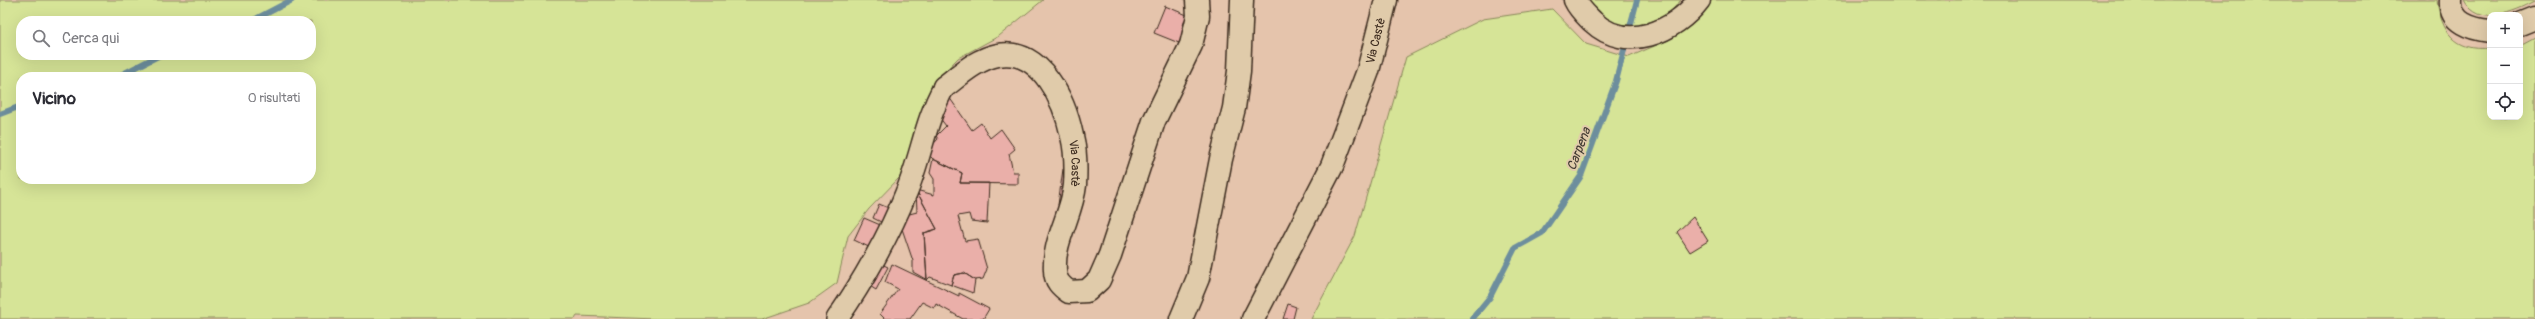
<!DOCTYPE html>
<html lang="it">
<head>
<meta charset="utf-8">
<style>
  body { margin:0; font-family:Pangolin,sans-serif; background:#f7f7f7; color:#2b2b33 }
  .controls { position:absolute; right:12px; top:12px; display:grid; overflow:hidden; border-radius:8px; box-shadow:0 4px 16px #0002 }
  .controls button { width:36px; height:36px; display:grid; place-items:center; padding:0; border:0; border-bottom:1px solid #e1e1e2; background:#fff; color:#2b2b33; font:20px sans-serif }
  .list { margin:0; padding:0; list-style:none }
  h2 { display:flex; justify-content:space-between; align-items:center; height:52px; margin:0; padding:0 16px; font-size:17px }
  h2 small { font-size:13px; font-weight:400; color:#7c7c81 }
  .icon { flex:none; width:22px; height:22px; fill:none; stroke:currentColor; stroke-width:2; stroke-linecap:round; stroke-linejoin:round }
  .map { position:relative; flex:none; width:2535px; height:319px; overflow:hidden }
  .search { position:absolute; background:#fff; box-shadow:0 4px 16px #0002; left:16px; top:16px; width:300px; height:44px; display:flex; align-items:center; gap:10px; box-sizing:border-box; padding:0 14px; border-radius:16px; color:#7c7c81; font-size:15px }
  .panel { position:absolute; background:#fff; box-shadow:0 4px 16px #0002; left:16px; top:72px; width:300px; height:112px; border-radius:16px }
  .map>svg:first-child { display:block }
  .green { fill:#d6e497; stroke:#88875a; fill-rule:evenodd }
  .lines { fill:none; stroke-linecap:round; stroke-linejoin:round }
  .stream { stroke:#6d8e9d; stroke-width:6 }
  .building { fill:#eaafa9; stroke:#3b2a1e }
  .minor-casing { stroke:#3b2a1e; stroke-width:24 }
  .tertiary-casing { stroke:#3b2a1e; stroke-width:25 }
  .minor { stroke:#e0cbaa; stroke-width:21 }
  .tertiary { stroke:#e0cbaa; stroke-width:22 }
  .labels { text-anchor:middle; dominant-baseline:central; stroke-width:4; stroke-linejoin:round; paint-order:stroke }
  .street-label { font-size:12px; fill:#3b2a1e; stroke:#e0cbaa }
  .water-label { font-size:13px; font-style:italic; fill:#433b33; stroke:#e0cbaa }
</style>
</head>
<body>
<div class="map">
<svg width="2535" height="319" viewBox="0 0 2535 319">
  <rect width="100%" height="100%" fill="#e5c4ac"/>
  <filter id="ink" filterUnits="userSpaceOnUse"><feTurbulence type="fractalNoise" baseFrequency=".025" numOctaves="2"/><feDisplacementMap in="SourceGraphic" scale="8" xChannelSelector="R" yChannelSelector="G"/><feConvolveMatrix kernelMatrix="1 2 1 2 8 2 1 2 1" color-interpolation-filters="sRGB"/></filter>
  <g filter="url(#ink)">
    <path class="green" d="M0,0H1043L999,36L958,58L932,85L900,177L869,209L848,236L837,283L809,303L762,319H656L577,316L575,319H0ZM21,21H311V55H21ZM21,77H311V179H21Z
      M1587,0H1681L1667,16L1638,26L1618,27L1600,16Z
      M1712,0H2437C2441,31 2455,52 2490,48V117H2520V45L2535,37V319H1311L1355,236L1406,57L1483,19L1552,9L1586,44L1629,57L1673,38Z
      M2465,0H2535V1C2514,12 2479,27 2465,0Z"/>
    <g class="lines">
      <path class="stream" d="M252,21L292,0
        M117,77L160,55
        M0,114L21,106
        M1472,319L1490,297L1515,248L1542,233L1581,176L1616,81L1637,0"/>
    </g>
    <path class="building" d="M1165,6L1187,15L1182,28L1185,29L1179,43L1154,33Z
      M949,97L972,130L981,123L990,138L1001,129L1015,149L1009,154L1013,172H1018V184L960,183L962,173L933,159L926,152L938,139L936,136L946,126L933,109Z
      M933,159L962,173L960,183H989L987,223L971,221L969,214L958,216L965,241L978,239L987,269L983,279L975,280L964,273L954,275L951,285L930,277L927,280L924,233L937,229L916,190L934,195V179L930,173Z
      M1063,169L1071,170L1066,206L1058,205Z
      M916,190L937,229L924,233L927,280L913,272V261L898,217L917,212Z
      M879,204L891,209L885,224L873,218Z
      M1693,217L1708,241L1690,252L1677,232Z
      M864,218L885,227L875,250L854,240Z
      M875,261L888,267L876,290L862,281Z
      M892,264L959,296V293L989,309L983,319H963L936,304L934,308L922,302L910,319H885L880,314L898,289L885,282Z
      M964,273L975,280L973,293L951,285L954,275Z
      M1288,304L1296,307L1293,319H1283Z"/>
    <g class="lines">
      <defs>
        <path id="minor" d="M837,319C862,283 890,234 906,193C921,158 925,121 944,87"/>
        <g id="tertiary">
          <path d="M1575,0C1579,9 1586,15 1593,22C1626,53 1675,32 1699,0"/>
          <path d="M2451,0C2449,23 2472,29 2490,31"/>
          <path d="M2520,24L2535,18"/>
          <path id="s1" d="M944,87C961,74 977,59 998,55C1041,47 1065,102 1072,136C1076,152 1076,169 1075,185C1072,215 1053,240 1055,270C1055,281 1061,286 1069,292L1087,291L1099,280L1110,255L1154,121L1191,45L1198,16L1197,0"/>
          <path d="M1181,319L1198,278L1221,159L1234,108L1239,71L1242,0"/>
          <path id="s2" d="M1253,319L1332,166L1368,71L1386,0"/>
        </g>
      </defs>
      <use href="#minor" class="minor-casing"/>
      <use href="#tertiary" class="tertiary-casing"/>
      <use href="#minor" class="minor"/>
      <use href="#tertiary" class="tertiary"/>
    </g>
  </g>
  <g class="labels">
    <g class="street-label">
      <text stroke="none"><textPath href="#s2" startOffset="305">Via Castè</textPath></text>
      <text stroke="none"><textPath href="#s1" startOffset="212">Via Castè</textPath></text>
    </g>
    <g class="water-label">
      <text transform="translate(1579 149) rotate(-69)">Carpena</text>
    </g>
  </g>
</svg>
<div class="controls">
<button>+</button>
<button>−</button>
<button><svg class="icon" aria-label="locate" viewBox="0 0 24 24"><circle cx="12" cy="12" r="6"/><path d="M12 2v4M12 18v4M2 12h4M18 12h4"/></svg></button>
</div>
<div class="search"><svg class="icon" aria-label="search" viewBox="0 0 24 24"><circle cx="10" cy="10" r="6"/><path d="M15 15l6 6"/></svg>Cerca qui</div>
<section class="panel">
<h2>Vicino<small>0 risultati</small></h2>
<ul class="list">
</ul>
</section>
</div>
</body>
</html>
